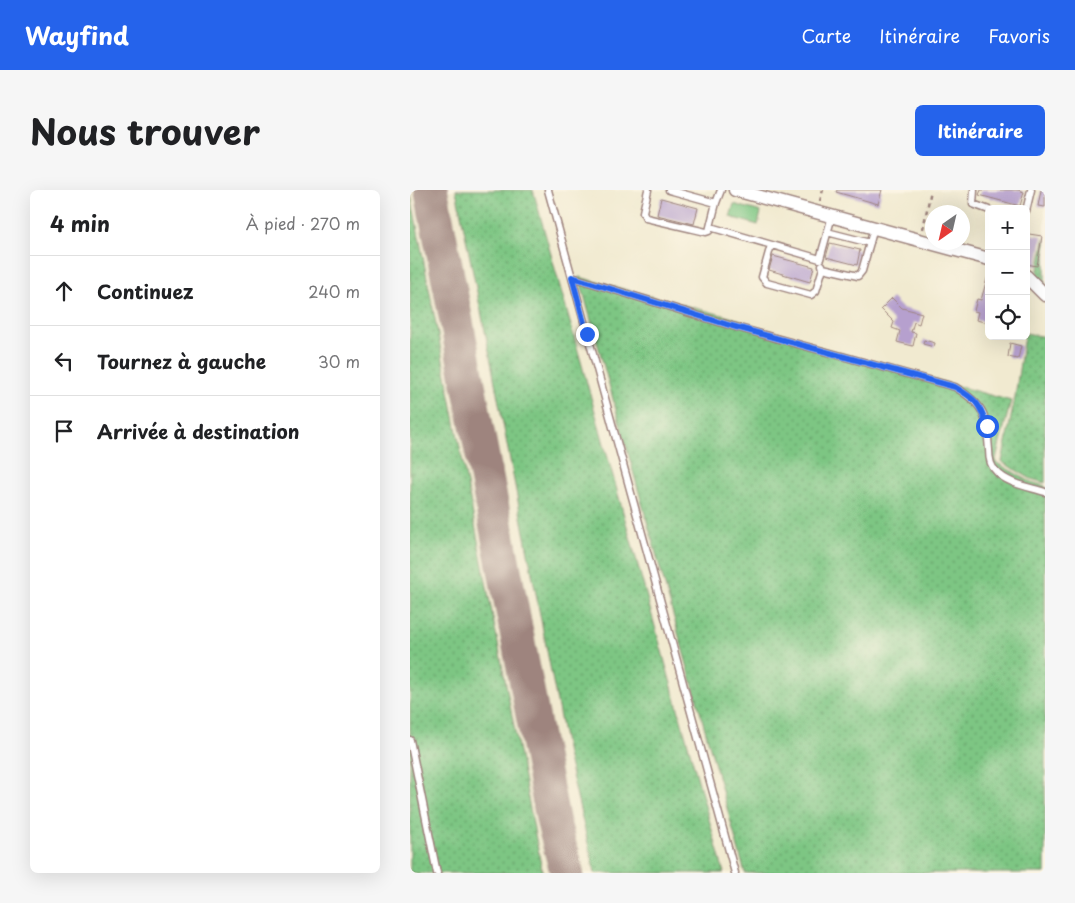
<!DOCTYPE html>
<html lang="fr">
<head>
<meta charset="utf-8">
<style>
  body { margin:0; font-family:"Playpen Sans",sans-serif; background:#f6f6f6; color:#202124 }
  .controls { position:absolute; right:15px; top:15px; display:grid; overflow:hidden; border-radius:8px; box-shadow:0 5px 20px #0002 }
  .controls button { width:45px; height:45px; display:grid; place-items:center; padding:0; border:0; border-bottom:1px solid #e0e0e0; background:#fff; color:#202124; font:25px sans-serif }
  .compass { position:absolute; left:515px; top:15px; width:45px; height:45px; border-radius:50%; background:#fff; box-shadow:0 5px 20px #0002; rotate:214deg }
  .stop { position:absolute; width:15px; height:15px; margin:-11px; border:4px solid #2563eb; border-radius:50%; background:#fff }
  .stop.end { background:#2563eb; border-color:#fff; box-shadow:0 1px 5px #0008 }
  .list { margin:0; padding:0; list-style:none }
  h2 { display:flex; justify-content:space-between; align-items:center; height:65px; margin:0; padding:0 20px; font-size:21px }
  h2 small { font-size:16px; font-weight:400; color:#757577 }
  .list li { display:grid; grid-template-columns:32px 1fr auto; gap:15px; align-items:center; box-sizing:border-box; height:70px; padding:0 20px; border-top:1px solid #e0e0e0 }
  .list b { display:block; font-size:19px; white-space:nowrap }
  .list em { font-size:16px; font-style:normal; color:#757577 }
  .icon { flex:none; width:28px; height:28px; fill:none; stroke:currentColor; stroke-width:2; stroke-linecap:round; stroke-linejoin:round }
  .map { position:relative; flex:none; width:635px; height:683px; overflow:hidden; border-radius:8px }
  header { display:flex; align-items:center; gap:30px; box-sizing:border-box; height:70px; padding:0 25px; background:#2563eb; color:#fff }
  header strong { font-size:24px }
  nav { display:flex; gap:28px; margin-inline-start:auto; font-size:18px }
  .intro { display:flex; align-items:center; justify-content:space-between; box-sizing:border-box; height:120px; padding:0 30px }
  h1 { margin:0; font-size:35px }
  .button { padding:12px 22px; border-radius:8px; background:#2563eb; color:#fff; font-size:18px; font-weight:700 }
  main { display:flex; gap:30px; padding:0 30px }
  aside { flex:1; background:#fff; border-radius:8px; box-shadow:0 5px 20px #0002 }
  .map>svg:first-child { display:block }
  .grass { fill:url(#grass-dots); stroke:#647257 }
  .garden { fill:#7dc683; stroke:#647257 }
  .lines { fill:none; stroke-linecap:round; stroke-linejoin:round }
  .taxiway { stroke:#9e847e; stroke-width:34 }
  .building { fill:#b6a0ce }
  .service-casing { stroke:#9e847e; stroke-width:9 }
  .minor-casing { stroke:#9e847e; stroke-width:15 }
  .path { stroke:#9e847e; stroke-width:2.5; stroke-dasharray:4 4; stroke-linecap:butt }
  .service { stroke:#fff; stroke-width:6 }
  .minor { stroke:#fff; stroke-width:12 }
  .route { stroke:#2563eb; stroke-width:6 }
</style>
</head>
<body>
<header>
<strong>Wayfind</strong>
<nav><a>Carte</a><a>Itinéraire</a><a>Favoris</a></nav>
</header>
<div class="intro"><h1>Nous trouver</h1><a class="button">Itinéraire</a></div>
<main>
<aside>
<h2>4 min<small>À pied · 270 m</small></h2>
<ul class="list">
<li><svg class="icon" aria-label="ahead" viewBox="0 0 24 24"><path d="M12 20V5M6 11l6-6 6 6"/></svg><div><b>Continuez</b></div><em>240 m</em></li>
<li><svg class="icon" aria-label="left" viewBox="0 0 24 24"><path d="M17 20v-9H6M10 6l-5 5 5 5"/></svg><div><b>Tournez à gauche</b></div><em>30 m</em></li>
<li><svg class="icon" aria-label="arrive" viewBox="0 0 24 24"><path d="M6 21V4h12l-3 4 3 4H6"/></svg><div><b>Arrivée à destination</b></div></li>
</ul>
</aside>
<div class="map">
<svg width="635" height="683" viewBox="0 0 635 683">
  <defs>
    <pattern id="grass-dots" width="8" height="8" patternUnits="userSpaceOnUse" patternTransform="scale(1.25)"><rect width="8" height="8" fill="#7dc683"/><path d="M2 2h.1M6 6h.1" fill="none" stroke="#68a06b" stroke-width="1.8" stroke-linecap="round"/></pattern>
  </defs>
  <rect width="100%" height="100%" fill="#fcf5e5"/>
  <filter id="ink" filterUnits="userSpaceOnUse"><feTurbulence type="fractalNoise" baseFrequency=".02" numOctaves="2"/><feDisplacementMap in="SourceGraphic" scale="10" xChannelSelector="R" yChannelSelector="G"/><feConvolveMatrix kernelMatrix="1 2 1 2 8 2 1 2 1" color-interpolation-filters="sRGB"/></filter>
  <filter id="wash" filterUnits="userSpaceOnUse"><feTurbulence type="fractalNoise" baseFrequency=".0096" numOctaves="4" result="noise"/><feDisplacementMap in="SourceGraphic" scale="20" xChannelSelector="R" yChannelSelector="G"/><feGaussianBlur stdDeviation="1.12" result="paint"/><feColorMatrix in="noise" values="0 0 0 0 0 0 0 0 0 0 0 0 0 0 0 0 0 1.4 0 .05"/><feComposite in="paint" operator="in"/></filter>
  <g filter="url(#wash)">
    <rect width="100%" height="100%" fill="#f1ead0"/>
    <path class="grass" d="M0,0L132,680L134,683H0Z
      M46,0H123L314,683H185L157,564L76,146Z
      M635,48V97L626,89Z
      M169,87L331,130L335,136L601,211L585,272L621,292L635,296V683H335Z
      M616,143L635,147V293L621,289L592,272L605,207L614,146H616Z"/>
    <path class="garden" d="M324,14L351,22L348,35L320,27Z"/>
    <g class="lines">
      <path class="taxiway" d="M21,0L143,631L157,683"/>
    </g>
    <g id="blocks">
      <path class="building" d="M427,0H472L468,14L426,2Z
        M571,0H608L614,2L610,16L569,5Z
        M631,0H635V17L628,16Z
        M251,8L288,18L284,34L247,25Z
        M619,44L632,46L627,76L616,74V61Z
        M420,53L450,60L447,75L416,67Z
        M363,66L404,77L400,92L359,80Z
        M579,82V133L566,130L568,122L564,121L567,109L571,110Z
        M482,108L492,118L512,123L509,134L504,132L501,142L506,143L503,156L487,152L490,141L482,138L484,132L471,119Z
        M514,150L525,153L524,157L513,154Z
        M600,153L611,156L608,169L598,167Z"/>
    </g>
  </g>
  <g filter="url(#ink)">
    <use href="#blocks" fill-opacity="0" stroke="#9e847e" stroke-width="1"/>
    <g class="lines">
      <defs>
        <path id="service" d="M138,0L325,683
          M238,0L233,22L236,28L296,42L299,41L300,37
          M259,0L306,13
          M311,0L306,13L300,37L410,69L422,26
          M564,0L563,14L579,20
          M616,21L621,0
          M417,42L460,53
          M361,55L352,87L357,93L401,105L406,101L413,78
          M412,75L413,78L448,86L452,81L464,38
          M162,87L322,136L545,197C576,216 576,225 579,260C579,268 580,276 586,281C597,294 620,297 635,302
          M0,550L27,683"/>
        <path id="minor" d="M325,0L579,69
          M616,86L635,105"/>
      </defs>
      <use href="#service" class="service-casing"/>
      <use href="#minor" class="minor-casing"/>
      <path class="path" d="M410,11L413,0
        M513,39L521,0"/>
      <use href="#service" class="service"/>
      <use href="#minor" class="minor"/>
    </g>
  </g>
  <g class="lines" filter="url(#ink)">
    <path class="route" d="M177,144L162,87L322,136L545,197C565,209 570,213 577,236"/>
  </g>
</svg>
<div class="controls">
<button>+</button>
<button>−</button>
<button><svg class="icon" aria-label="locate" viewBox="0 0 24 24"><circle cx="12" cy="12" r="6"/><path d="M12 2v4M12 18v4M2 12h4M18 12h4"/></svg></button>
</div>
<svg class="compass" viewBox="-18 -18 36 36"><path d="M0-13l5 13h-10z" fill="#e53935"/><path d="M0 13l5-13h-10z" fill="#757577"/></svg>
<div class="stop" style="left:577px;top:236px"></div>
<div class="stop end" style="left:177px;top:144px"></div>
</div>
</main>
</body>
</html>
